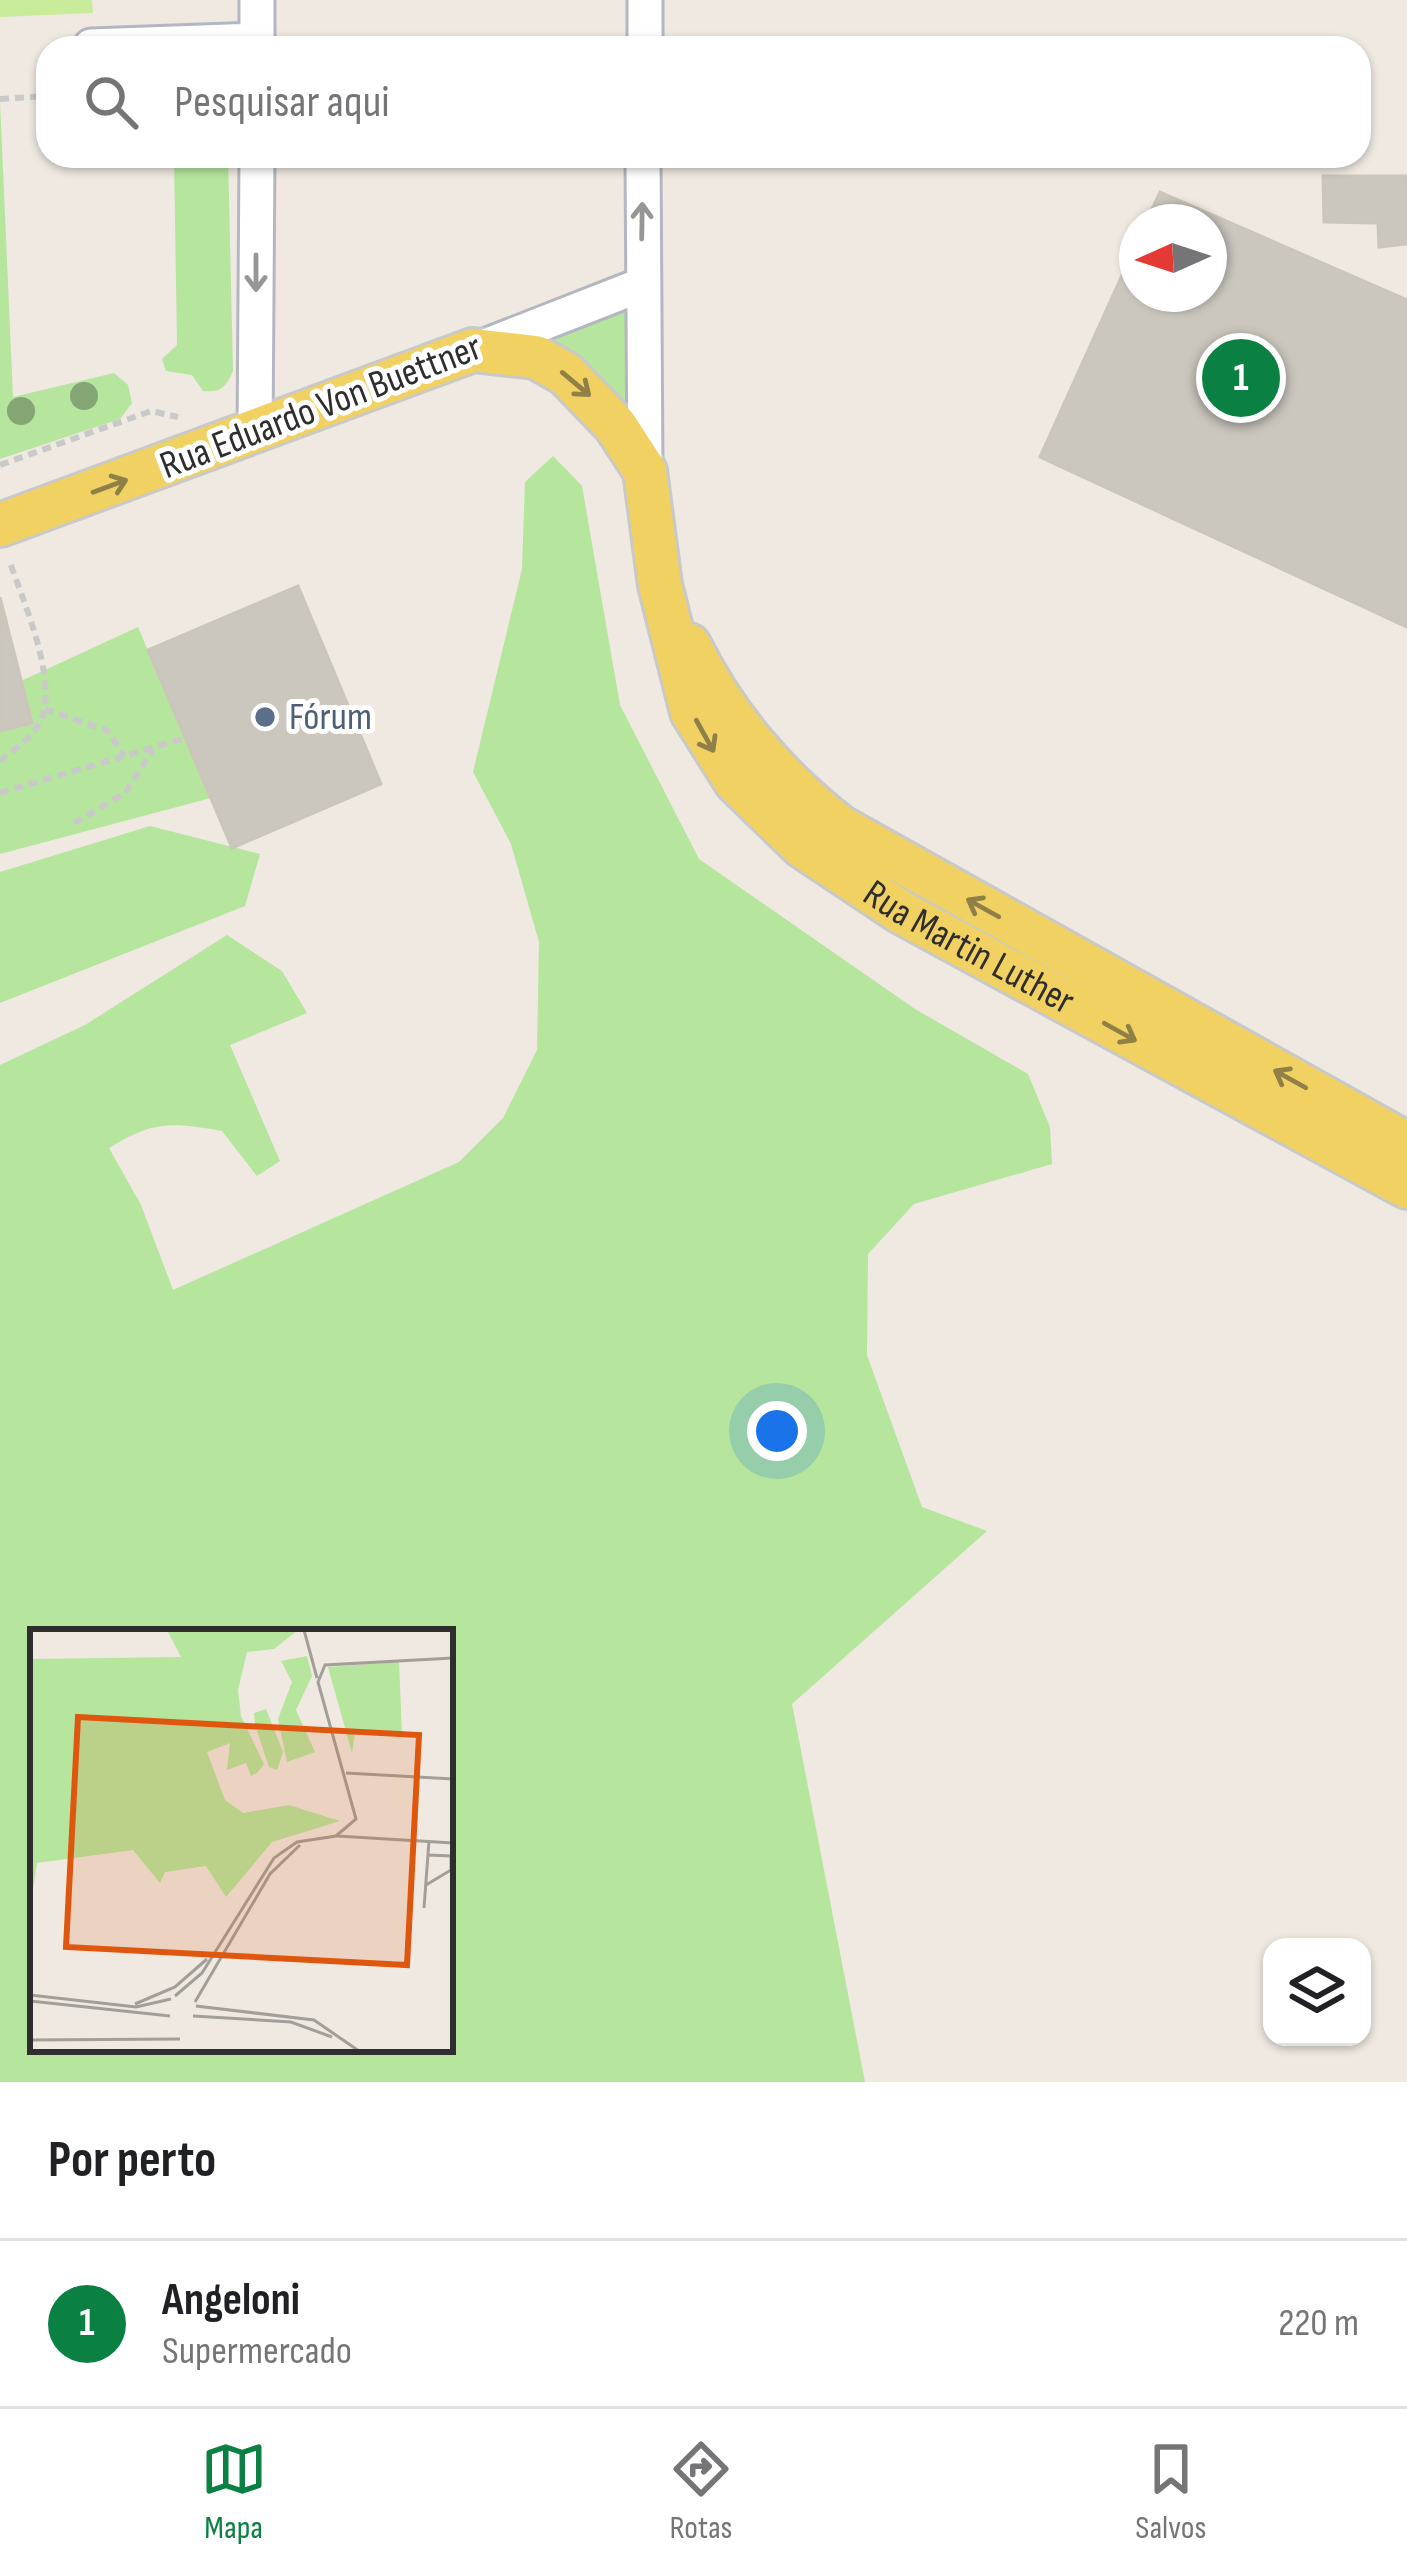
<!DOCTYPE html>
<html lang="pt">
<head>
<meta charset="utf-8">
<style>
  body { margin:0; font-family:"Sofia Sans Condensed",sans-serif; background:#f6f6f6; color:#202124 }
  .controls { position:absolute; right:36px; bottom:36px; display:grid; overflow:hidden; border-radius:24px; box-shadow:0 3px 9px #0004 }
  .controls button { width:108px; height:108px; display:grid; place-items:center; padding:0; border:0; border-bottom:3px solid #e0e0e0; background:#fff; color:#202124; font:60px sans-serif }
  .compass { position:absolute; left:1119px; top:204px; width:108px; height:108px; border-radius:50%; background:#fff; box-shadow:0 3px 9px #0004; rotate:267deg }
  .you { position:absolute; left:777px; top:1431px; width:42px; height:42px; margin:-30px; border:9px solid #fff; border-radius:50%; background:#1a73e8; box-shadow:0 0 0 18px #1a73e833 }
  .badge { display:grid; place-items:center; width:78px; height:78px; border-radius:50%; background:#0b8043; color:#fff; font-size:39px; font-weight:700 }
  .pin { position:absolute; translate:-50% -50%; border:6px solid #fff; box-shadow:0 3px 12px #0006 }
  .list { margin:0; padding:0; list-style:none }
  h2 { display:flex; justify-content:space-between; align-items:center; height:156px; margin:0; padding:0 48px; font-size:51px }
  h2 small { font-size:39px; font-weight:400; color:#757577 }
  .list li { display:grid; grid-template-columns:78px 1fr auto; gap:36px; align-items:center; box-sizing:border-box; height:168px; padding:0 48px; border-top:3px solid #e0e0e0 }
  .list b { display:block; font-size:45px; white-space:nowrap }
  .list p { margin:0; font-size:39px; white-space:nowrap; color:#757577 }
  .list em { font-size:39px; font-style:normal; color:#757577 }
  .icon { flex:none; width:66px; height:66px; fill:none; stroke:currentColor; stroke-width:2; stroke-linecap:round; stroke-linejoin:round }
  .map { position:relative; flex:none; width:1407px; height:2082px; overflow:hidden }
  .search { position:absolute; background:#fff; box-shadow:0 3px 9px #0004; left:36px; right:36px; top:36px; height:132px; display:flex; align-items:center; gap:30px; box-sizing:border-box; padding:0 42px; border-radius:36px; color:#757577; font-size:45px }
  .sheet { height:324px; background:#fff }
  nav { display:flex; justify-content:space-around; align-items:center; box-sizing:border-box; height:168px; border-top:3px solid #e0e0e0; background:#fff; font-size:33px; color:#757577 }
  nav a { display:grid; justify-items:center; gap:6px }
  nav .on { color:#0b8043 }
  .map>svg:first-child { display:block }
  .green { fill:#b6e59e; fill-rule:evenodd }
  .pitch { fill:#c9ec9a }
  .building { fill:#cbc7bf; stroke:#cbc5ba; stroke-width:3 }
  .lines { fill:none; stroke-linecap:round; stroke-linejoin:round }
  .minor-casing { stroke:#b4b7c1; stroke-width:39 }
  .major-casing { stroke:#c9c9c9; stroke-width:48 }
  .path { stroke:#c9c9c9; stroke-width:6; stroke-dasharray:9 6; stroke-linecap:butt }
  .minor { stroke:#fff; stroke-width:33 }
  .major { stroke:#f2d163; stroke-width:42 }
  .tree { fill:#84a574 }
  .oneway { stroke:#969696 }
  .oneway2 { stroke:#908048 }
  .service-dot { fill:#5c6f8a; stroke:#fff; stroke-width:4.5 }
  .labels { text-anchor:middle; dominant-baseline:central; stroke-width:10; stroke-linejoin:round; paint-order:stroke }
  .street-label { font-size:39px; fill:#2e2e2e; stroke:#fff }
  .service-label { font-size:39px; fill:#4e5e75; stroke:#fff; text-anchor:start }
  .inset-road { fill:none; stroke:#a29e99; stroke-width:3 }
  .view { fill:#df570e; fill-opacity:0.15; stroke:#df570e; stroke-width:6 }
  .inset-edge { fill:none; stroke:#2e2e2e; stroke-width:6 }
</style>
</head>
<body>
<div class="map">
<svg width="1407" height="2082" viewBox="0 0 1407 2082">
  <rect width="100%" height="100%" fill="#efe9e1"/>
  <path class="green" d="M0,102L13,397L114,373L128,385L132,403L120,419L0,459Z
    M174,156H228L233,371C226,387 221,393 203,391L192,375L166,371L162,359L177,345Z
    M628,307L630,414L601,379L545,341Z
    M553,456L582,486L620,705L699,859L915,1009L1028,1074L1050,1127L1052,1164L914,1204L868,1254L867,1355L922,1507L987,1531L792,1704L865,2082H0V1065L85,1025L227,935L282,971L307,1013L230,1045L280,1161L257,1176L222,1131C171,1122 153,1121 109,1148L141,1205L173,1290L459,1162L503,1118L537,1050L539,942L511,844L473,772L522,569L525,482ZM450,1632V2049H33V1632Z
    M138,627L211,798L0,854V731L32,723L21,681Z
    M150,826L260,854L245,906L0,1003V872Z"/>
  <path class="pitch" d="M0,0H92L93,13L0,17Z"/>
  <path class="building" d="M1323,176H1407V244L1379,247L1378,223L1324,222Z
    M1160,192L1407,300V627L1040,457L1137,242V294H1209V222H1146Z
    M298,586L381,784L232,848L148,650Z
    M0,597L32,723L0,731Z"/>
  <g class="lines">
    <defs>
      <path id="minor" d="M91,46L257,40
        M257,48V0
        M645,48V0
        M643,156L645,471
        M475,350L641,285
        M255,434L257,156"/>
      <g id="major">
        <path id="s1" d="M0,525L473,350L536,357L566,374L615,425L645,471L660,585L692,712L736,782L802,846L901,912L1407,1187"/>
        <path d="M689,645C727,720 775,776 840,827L1407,1144"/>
      </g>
    </defs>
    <use href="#minor" class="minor-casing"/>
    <use href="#major" class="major-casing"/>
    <path class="path" d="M0,99L48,96
      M0,465L151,411L178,417
      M45,709L108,731L124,756
      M0,761C17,747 39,734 44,711C53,669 23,600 9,560
      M0,793L185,738
      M74,823L125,793L153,750"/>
    <use href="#minor" class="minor"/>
    <use href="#major" class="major"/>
  </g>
  <g class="tree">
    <circle cx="84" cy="396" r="14"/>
    <circle cx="21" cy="411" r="14"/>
  </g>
  <defs><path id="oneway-shaft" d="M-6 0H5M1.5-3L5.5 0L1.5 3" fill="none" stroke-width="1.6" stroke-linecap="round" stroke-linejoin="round" transform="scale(3)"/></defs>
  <g class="oneway">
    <use href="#oneway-shaft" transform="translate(642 221) rotate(-89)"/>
    <use href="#oneway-shaft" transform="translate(256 273) rotate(90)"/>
  </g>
  <g class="oneway2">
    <use href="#oneway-shaft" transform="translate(576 384) rotate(40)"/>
    <use href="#oneway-shaft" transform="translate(110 486) rotate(-20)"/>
    <use href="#oneway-shaft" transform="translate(705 736) rotate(61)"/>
    <use href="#oneway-shaft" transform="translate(983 908) rotate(-151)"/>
    <use href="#oneway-shaft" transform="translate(1120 1032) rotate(29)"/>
    <use href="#oneway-shaft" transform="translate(1290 1079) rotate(-151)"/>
  </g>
  <circle class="service-dot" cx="265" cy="717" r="12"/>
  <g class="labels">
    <g class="street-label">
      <text transform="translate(321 407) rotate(-21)">Rua Eduardo Von Buettner</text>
      <text stroke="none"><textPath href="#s1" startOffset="1344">Rua Martin Luther</textPath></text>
    </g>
    <g class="service-label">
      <text x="289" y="717">Fórum</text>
    </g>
  </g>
  <g transform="translate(30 1629)">
    <rect width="423" height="423" fill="#efe9e1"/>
    <path d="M137,1H268L244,20L217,23L208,61L211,87L234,135L228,143L221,147L216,134L197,141L200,114L177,123L195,171L213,184L259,176L310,192L242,213L196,268L176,237L135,243L130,254L103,221L7,234L0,281V30L151,28ZM277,27L282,47L266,81L285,123L257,133L248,90L262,53L251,32ZM369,33L372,105L325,104L322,124L298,38ZM236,80L253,123L247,141L239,138L225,96L224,84Z" fill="#b6e59e"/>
    <path class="inset-road" d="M274,1L287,49M316,144L423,150M307,207L423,214M396,256L421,241V227L398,226M394,279L399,212M0,366L106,378L141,370M145,367L172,344L244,229L267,213L306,207L326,190L288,53L295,36L423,29M0,372L140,387M165,373L240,245L270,216M105,375L145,358L177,330M166,377L284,391L329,422M163,387L261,393L302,408M0,411L150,410"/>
    <path class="view" d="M48,88L389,106L377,336L36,318Z"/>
    <rect width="423" height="423" class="inset-edge"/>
  </g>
</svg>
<div class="controls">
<button><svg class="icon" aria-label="layers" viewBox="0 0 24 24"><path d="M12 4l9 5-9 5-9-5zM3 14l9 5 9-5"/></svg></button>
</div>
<svg class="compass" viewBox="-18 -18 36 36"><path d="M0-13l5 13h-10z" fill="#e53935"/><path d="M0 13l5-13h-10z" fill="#757577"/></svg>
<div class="you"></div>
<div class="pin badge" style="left:1241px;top:378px">1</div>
<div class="search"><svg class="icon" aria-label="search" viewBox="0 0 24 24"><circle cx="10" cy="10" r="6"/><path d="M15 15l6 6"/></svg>Pesquisar aqui</div>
</div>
<section class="sheet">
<h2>Por perto<small></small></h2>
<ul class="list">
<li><span class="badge">1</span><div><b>Angeloni</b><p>Supermercado</p></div><em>220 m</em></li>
</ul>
</section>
<nav>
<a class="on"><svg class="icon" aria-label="map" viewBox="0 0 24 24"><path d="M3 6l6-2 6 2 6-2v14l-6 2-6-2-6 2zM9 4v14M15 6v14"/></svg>Mapa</a>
<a><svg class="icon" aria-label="directions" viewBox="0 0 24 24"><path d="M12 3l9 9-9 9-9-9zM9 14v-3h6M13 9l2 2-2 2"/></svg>Rotas</a>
<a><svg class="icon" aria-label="saved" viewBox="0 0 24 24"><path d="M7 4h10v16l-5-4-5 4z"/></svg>Salvos</a>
</nav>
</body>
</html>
